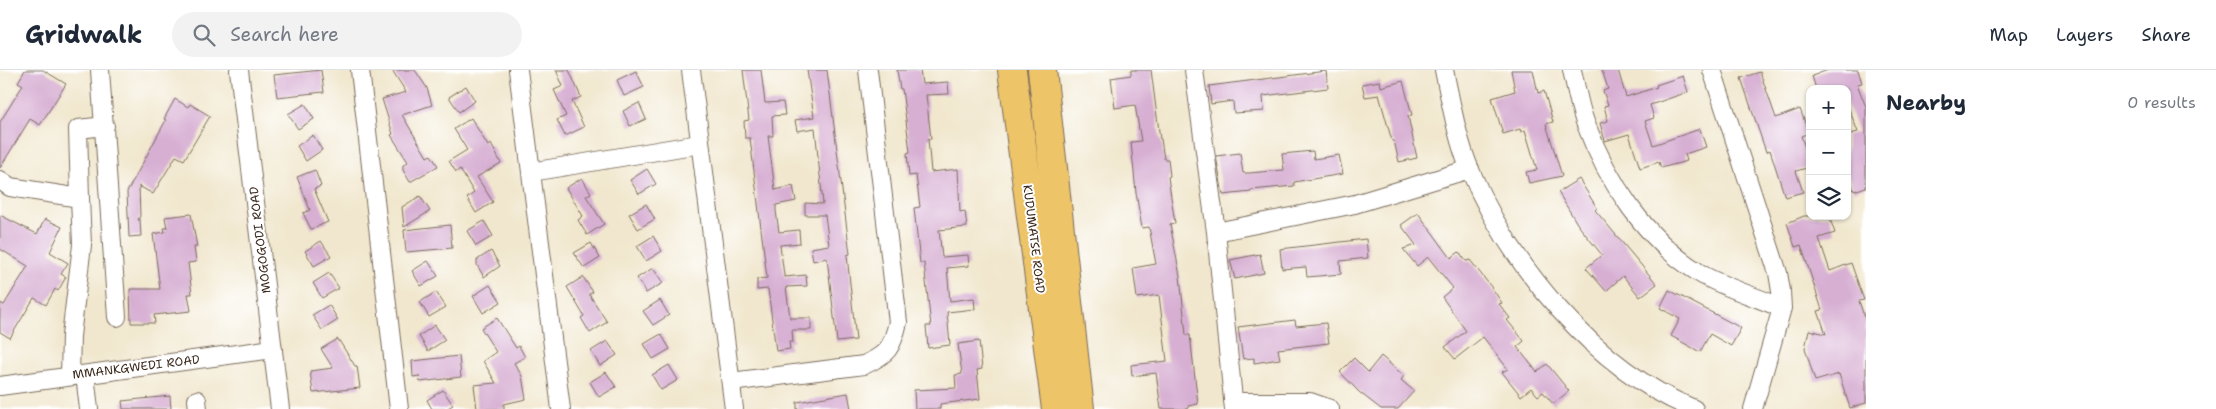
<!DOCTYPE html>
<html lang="en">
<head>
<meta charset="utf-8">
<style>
  body { margin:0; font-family:"Shantell Sans",sans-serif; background:#f2f2f3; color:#1f2937 }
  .controls { position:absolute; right:15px; top:15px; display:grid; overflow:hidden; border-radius:10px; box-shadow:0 1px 4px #0004 }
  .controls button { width:45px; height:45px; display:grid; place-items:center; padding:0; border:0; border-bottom:1px solid #e0e1e3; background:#fff; color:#1f2937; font:25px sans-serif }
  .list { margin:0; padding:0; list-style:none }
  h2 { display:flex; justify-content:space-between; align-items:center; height:65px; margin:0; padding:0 20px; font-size:21px }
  h2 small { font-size:16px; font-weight:400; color:#747a83 }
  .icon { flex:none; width:28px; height:28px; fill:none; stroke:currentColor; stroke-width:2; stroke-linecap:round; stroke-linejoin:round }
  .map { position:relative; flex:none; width:1866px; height:339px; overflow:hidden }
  header { display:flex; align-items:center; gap:30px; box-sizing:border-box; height:70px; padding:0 25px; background:#fff; border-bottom:1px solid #e0e1e3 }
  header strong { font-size:24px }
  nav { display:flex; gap:28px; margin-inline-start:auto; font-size:18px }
  .search { width:350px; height:45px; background:#f2f2f3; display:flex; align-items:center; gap:12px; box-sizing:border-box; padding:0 18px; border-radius:28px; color:#747a83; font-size:19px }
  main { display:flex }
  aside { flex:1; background:#fff }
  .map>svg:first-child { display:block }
  .building { fill:#d7afd3 }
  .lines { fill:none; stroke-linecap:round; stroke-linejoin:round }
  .minor-casing { stroke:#7b6c5c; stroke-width:20 }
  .primary-casing { stroke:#7b6c5c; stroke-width:30 }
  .minor { stroke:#fff; stroke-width:18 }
  .primary { stroke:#eec469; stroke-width:28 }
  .labels { text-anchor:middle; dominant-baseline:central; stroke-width:4; stroke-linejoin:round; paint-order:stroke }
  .street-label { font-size:12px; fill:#3b2a1e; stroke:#fff }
</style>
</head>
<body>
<header>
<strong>Gridwalk</strong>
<div class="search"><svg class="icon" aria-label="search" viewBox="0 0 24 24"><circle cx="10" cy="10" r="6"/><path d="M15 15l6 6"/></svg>Search here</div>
<nav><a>Map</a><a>Layers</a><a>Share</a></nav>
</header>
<main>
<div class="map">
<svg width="1866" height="339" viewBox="0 0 1866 339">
  <rect width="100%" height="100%" fill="#fff"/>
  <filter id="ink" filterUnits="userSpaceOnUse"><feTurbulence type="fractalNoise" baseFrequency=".02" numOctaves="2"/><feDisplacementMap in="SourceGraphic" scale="10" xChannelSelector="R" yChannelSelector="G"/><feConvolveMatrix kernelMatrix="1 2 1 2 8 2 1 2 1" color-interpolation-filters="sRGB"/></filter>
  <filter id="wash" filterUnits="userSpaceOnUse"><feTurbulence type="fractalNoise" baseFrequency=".0096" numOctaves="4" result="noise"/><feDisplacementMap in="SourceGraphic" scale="20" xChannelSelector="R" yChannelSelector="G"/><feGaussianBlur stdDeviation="1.12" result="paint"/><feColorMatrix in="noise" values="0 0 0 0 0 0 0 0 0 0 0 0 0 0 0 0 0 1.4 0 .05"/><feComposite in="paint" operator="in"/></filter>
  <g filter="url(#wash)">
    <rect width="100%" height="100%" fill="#f1e7ce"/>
    <g id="blocks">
      <path class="building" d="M25,0H43L66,14L40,55L30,49L0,98V52L23,15L18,12Z
        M321,0L324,22L277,27L274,5Z
        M392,0H415L427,18L432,35L402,45L427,87L431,85L438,96L410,112L403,100V95L408,92L391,65L393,64L382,29L406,22Z
        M556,0H569L581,27L572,31L584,57L565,66L557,50L566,46L554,20L563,16Z
        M743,0H761L765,33L783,32L785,45L772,46L773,66H768L775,120L793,116L796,131L776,135V141L779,162L799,160L800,173L780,175L784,205L785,207L806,205L807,216L786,217L790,248H811V260H792L793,272H789L790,279L776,281L768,219L757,220V209L767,208L750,68H745L744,51L749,50Z
        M807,0H827L850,184L847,185L856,270L837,272L827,188L813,191L811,178L829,175L825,145H805V133L823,134L815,58L797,61L795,50L814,47Z
        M897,0H920L922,14L948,12L949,24L926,25L931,69H928L931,102L958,99L960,142L965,141L967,157L939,160L942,187L968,185L969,196L947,198L950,231L974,228L975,239L947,242L950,275L928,278L926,256H931L924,193H920L914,138L920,137L916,105L909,106L907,83L910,82L902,19H900Z
        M1131,0H1151L1160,69H1161L1164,89H1168L1170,106L1168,107L1175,153L1170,154L1180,206L1186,265H1190L1198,334L1188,336V339H1161L1156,303L1132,306L1131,295L1167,291L1159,225L1137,228L1133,198L1156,194L1149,157L1142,158L1136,123L1131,72L1141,71L1135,35L1115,38L1111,8L1131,5Z
        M1511,0H1533L1538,23L1544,21L1553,52L1546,54L1562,106L1529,113L1526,102L1537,100L1525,60L1521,62L1520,59L1503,64L1492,28L1515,21Z
        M1602,0H1618L1626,27L1657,17L1656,15L1683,6L1688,22L1650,35L1654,48L1645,51L1653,75L1700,59L1706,77L1685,84L1687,91L1661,98L1659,92L1640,98L1629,64L1605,71L1600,53L1608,51L1604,36L1608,35L1603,21L1608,19Z
        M1828,0H1858L1862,13L1857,14L1866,37V117L1854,121L1847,101V65L1858,62L1847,34V19H1816L1812,6Z
        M636,1L644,17L624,26L617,10Z
        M1326,1L1328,18L1263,26L1264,41L1234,43L1233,31L1211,34L1209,16Z
        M1760,2L1776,48L1800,39L1809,63L1801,66L1810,91V97L1796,101L1803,122L1785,127L1770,80L1766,82L1741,8Z
        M1380,11L1381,17L1403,11L1412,45L1408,46L1417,88L1399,92L1394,71H1392L1379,25L1365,27L1362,14Z
        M466,16L475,31L459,42L449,27Z
        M175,29L188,37L190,34L210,46L184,90L176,86L153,124L139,116L140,146L138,150H140L141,166L129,167L127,122L166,50L164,49Z
        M639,33L646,49L630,56L623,41Z
        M305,34L314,49L298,59L288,44Z
        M471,48L488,76L491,74L501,93L477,107L493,132L476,143L467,128L474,123L460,99L456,102L449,91L467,80L454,59Z
        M313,65L322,80L306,91L297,76Z
        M1313,81L1314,89L1339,85L1343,104L1294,112V116L1251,120V122L1223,125L1216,86L1240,83L1243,103H1249L1284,100L1282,84Z
        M647,99L656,114L639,124L630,110Z
        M315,100L321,116L314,119L328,152L311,159L303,143L310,140L297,107Z
        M582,108L591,123L586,126L604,154L587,165L578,150L583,146L566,118Z
        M1579,109L1597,138L1595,140L1657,214L1640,227L1623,206L1606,221L1586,198L1602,185L1578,155L1558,122Z
        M420,126L430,141L404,157L402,137Z
        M646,134L655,149L638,159L629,144Z
        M1418,143L1451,188L1459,182L1466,191L1470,190L1492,218L1502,233L1499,234L1510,248L1507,250L1524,271L1517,277L1537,302L1547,294L1569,321L1553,334L1543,322L1538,326L1531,318L1521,326L1502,302L1508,299L1483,267L1455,289L1445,277L1466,261L1442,227L1453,218L1428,187L1417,196L1403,179L1416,175L1401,155Z
        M191,144L197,177H194L196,192L188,193L192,224H188L191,241L154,245L155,253H131L130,219H160L153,164L165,162L164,158H167L165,147Z
        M0,145L37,164L45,149L62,157L50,182L68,193L61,204L66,207L58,221L55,219L46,235L34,228L10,268L0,262V233L4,235L28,196L0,179Z
        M1804,146H1829L1835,163L1819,168L1830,201L1851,193L1864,230L1859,231L1866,252V333L1850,338L1839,304L1815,311L1805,278L1809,260L1826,264L1818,241L1822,240L1801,175L1795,177L1787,153Z
        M484,151L493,166L476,176L467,161Z
        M450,155L452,178L406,182L404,160Z
        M653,166L662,181L646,191L637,176Z
        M1366,169L1368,188L1340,191L1341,204L1307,207L1306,197L1282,199L1280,179Z
        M321,171L331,186L314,196L305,181Z
        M591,173L600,188L584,198L574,183Z
        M491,181L500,196L484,207L477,195V190Z
        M1260,184L1264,203L1235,209L1230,190Z
        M428,191L438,206L421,216L412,201Z
        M653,198L663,213L646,223L637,208Z
        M329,203L339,218L322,228L313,213Z
        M583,207L593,222L589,224L607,252L590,263L581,248L584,246L567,217Z
        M490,215L501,232L483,243L473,226Z
        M1669,220L1741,258L1731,276L1710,264L1700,282L1671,266L1680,249L1660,238Z
        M436,222L446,237L429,247L420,232Z
        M660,230L669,245L653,255L643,241Z
        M329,235L338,250L322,260L312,245Z
        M497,248L516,278L519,276L525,287L514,293L522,306L526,329L504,334V339H477L474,315L496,313L483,291L496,282L481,258Z
        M1295,250L1296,256L1326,253L1329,273L1278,279L1280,289L1254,293V288L1243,289L1238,257Z
        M435,255L445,270L428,281L419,266Z
        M661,264L670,279L653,289L644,274Z
        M338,269L355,296H357L360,318L313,323L310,301L333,298L321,279Z
        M607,271L617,285L600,296L591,281Z
        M979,271L982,299L977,300L980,329L940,334V339H915L914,320L956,318L955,305L962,304L958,274Z
        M459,286L461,307L420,312L419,306L413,307L412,291Z
        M1381,286L1404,306L1401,310L1414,321L1398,339H1381L1359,322L1340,302L1354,288L1368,302Z
        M669,295L678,310L661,320L652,305Z
        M606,302L616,317L599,327L590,312Z
        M443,320L453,335L446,339H432L427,330Z
        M848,323L851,339H797V332Z
        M170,326L171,339H123L122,331Z"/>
    </g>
  </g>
  <g filter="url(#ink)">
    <use href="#blocks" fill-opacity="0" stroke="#7b6c5c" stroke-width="1"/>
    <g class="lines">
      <defs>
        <path id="minor" d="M100,0L117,247
          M239,0L280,339
          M360,0L399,339
          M518,0L561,339
          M691,0L734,339
          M1194,0L1216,162L1234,339
          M1444,0C1451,33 1457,69 1470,100C1510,195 1596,300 1694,339
          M1572,0C1576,17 1579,36 1585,52C1607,111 1646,171 1701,204C1723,217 1757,227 1782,238
          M1712,0L1778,203L1781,221L1782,238L1753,339
          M531,102L699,74
          M0,110L10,117L80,128L78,59L105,56
          M1216,162L1355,134L1470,99
          M70,305L71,266L82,175L80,128
          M85,305L89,339
          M731,312L864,295C888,284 892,278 898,252L868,0
          M0,316L273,279
          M197,330L198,339
          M1233,332H1310L1330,339"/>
        <path id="primary" d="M1012,0L1056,339
          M1042,0L1080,339"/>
      </defs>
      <use href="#minor" class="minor-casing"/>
      <use href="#primary" class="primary-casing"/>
      <use href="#minor" class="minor"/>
      <use href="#primary" class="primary"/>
    </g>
  </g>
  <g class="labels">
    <g class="street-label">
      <text transform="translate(1034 169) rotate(83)">KUDUMATSE ROAD</text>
      <text transform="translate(260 170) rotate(-97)">MOGOGODI ROAD</text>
      <text transform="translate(136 297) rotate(-7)">MMANKGWEDI ROAD</text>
    </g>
  </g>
</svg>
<div class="controls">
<button>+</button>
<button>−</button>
<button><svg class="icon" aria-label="layers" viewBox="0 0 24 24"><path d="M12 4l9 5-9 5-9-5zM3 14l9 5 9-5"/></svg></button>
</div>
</div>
<aside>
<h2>Nearby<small>0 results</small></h2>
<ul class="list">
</ul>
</aside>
</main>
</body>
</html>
